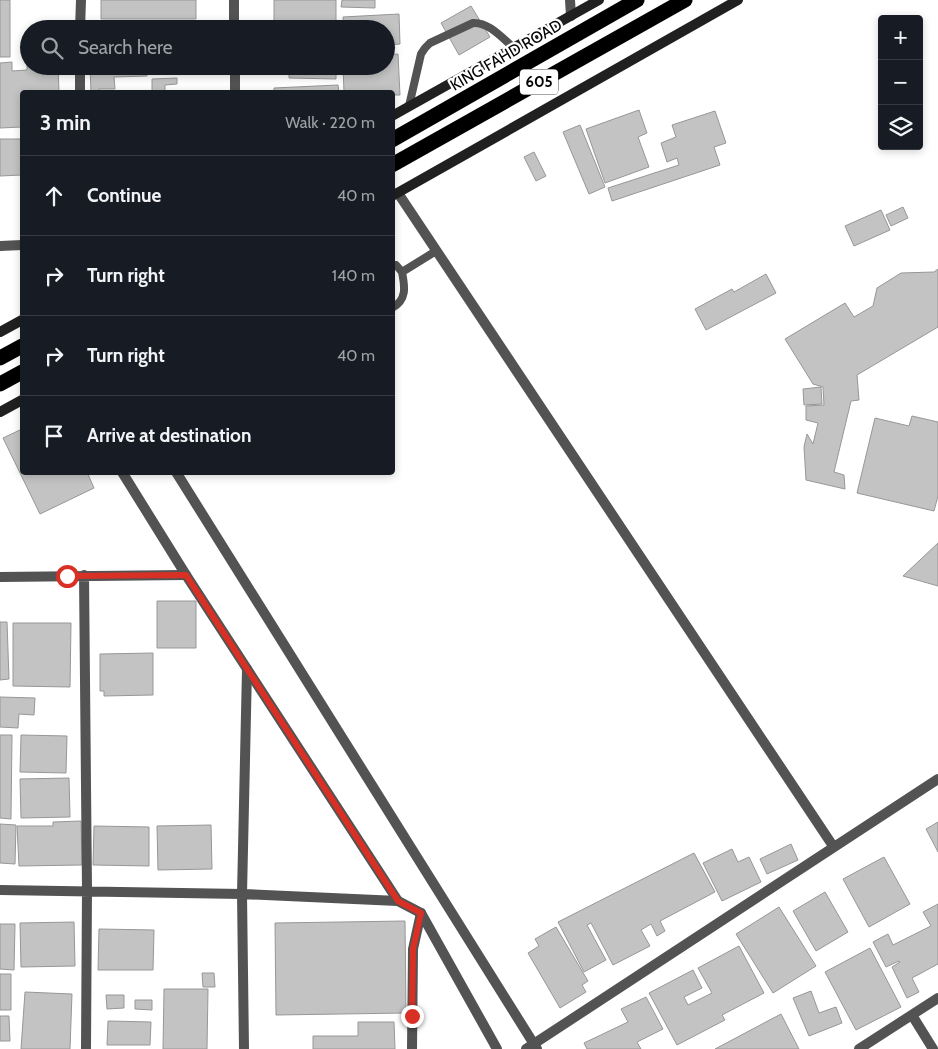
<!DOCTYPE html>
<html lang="en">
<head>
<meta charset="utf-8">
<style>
  body { margin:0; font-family:Cabin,sans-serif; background:#242831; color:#f1f3f6 }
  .controls { position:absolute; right:15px; top:15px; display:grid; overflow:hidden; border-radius:5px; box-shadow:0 2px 8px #0003 }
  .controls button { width:45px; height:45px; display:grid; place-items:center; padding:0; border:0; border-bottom:1px solid #363941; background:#171b24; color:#f1f3f6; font:25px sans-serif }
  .stop { position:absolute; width:15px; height:15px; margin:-11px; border:4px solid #d93025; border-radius:50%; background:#fff }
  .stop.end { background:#d93025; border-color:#fff; box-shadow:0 1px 5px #0008 }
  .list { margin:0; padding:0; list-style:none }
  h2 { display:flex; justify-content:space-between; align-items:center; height:65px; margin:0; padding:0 20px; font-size:21px }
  h2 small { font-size:16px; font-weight:400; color:#9ea1a6 }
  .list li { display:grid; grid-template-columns:32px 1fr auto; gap:15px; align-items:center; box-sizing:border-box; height:80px; padding:0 20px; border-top:1px solid #363941 }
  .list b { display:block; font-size:19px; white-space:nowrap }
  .list em { font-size:16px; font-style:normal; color:#9ea1a6 }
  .icon { flex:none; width:28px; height:28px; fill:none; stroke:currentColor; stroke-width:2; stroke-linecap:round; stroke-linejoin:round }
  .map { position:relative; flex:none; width:938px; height:1049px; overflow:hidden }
  .search { position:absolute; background:#171b24; box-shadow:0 2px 8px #0003; left:20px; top:20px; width:375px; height:55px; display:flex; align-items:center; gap:12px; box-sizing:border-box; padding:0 18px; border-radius:28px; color:#9ea1a6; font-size:19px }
  .panel { position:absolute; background:#171b24; box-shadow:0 2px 8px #0003; left:20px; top:90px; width:375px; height:385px; border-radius:5px }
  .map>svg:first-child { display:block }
  .building { fill:#c3c3c3; stroke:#979797 }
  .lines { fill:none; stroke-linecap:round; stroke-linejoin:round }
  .service { stroke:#535353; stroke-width:8 }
  .minor { stroke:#535353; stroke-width:10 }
  .tertiary { stroke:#535353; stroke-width:10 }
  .secondary { stroke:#202020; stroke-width:10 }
  .motorway { stroke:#000; stroke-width:15 }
  .route { stroke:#d93025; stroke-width:6 }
  .labels { text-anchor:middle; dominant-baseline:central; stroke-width:4.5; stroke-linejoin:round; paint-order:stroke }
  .shield { fill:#fff; stroke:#4c4c4c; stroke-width:1 }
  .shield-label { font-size:15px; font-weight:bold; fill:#000 }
  .street-label { font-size:16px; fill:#000; stroke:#fff }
</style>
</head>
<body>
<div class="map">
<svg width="938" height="1049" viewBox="0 0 938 1049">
  <rect width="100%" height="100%" fill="#fff"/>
  <path class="building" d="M0,0H10V57H0Z
    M101,0H196V19H101Z
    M274,0H336V29H274Z
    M342,0H375V8L341,7Z
    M471,6L490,37L459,55L441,23Z
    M399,14L400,44L386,45V29H344L343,17Z
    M29,54V66H58L59,92H22V127L0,128V63L12,62V71L27,70V55Z
    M398,54L400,95H392V92H344L343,66H386V55Z
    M90,66H147V76L114,77L115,89H99V92H91Z
    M153,66H195V74L153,73Z
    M289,66H336V79L289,78Z
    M177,78V84L165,85V92H152V79Z
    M338,85L339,92H274V88Z
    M639,110L647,133L638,137L649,167L605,183L586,129Z
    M715,111L726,143L714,147L720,165L612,201L608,188L679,165L677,158L667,162L661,143L676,137L672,125Z
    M580,125L605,187L589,194L563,132Z
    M0,139H22V175L0,176Z
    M534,152L546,176L536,181L524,157Z
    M903,207L908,218L891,226L886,215Z
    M881,210L890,230L854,246L845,226Z
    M938,269V327L857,375L859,400L851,401L834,472L844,475L845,489L806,480L804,447L807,434L813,444L818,423L806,420V406L824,405L823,387L813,384L785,339L845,303L854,317L873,306L877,288L901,273L934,272Z
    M766,274L776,293L706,330L695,309L732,289L734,292Z
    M821,387L822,404L804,405L803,389Z
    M912,416L938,422V496L934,511L857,493L875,418L909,426Z
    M22,429V472H87L94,488L40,514L3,438Z
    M938,543V586L903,576Z
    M157,601H196V648H157Z
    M0,622H7L9,679L0,680Z
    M13,623H71L70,687L13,686Z
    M153,653V695L104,696V691H100V654Z
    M0,697L35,698L34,715L19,714L18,728L0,727Z
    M0,735H12L11,819L0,818Z
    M21,735L67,736L66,773L20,772Z
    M69,778L70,817L21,818L20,779Z
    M81,821L82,865L19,866L17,826H53V822Z
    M938,822V852L926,829Z
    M0,824L16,825L15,864L0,863Z
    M211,825L212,869L158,870L157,826Z
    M94,826L149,827V866L93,865Z
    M791,844L798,860L767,874L760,859Z
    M732,849L738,862L749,857L761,882L722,901L703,863Z
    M694,853L715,892L660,921L665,931L657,936L651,924L641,930L650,946L613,965L591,923L587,925L606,960L584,972L558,922Z
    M884,857L910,904L869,927L843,879Z
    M825,892L848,932L816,951L793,911Z
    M938,904V964L912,978L919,992L907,998L892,967L900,962L899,961L886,967L873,942L888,934L893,945L931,926L923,912Z
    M779,907L816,966L773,993L736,934Z
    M405,921L406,1013L276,1015L275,923Z
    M74,922L75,966L21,967L20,923Z
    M0,924H15L14,970L0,969Z
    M556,927L588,981L582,985L586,992L560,1008L528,953L539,946L535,939Z
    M99,929L154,930L153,970H98Z
    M739,946L764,993L722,1015L725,1020L677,1045L649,993L693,970L702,988L684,997L688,1005L712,993L698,968Z
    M870,948L901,1007L856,1030L825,972Z
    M202,973H214L215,987H203Z
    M0,974H11V1010H0Z
    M164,989H208L207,1049H163Z
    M811,991L819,1013L836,1007L842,1023L809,1036L793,998Z
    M25,992L72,994L70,1049H21Z
    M106,995H124V1008L107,1009Z
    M646,997L663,1029L637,1042L641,1049H587L584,1043L628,1022L621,1009Z
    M135,1000H152V1010L135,1009Z
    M781,1014L799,1049H715Z
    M0,1016H9L10,1041H0Z
    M108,1021L151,1022L150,1045H107Z
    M358,1022H394L395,1049H313V1036H358Z"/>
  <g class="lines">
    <path class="service" d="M409,106L421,54L425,48L430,43L473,23C489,22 502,38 514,48
      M392,265H396L402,272L436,251
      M392,308C407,300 405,287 402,272"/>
    <path class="minor" d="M234,0V29
      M570,0L571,16
      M80,29L81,0
      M235,66V92
      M80,92V66
      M398,193L833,846
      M0,246L22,245
      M84,575L87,890L86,1049
      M0,577L186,575
      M0,890L242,894L398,901
      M912,1015L933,1049
      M244,1049L242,894L247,669
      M412,1049L413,949L421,913
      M526,1049L938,779
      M859,1049L938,998"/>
    <path class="tertiary" d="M122,472L186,575L398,901L421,913L497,1049
      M176,472L537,1049"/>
    <path class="secondary" d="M392,116L599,0
      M392,196L738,0
      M0,332L22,320
      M0,412L22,400"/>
    <path class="motorway" d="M392,140L637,0
      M392,165L685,0
      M0,358L22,346
      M0,384L22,372"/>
  </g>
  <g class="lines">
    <path class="route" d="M67,576L186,575L398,901L421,913L413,949L412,1016"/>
  </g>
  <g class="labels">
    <rect class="shield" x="520" y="69.5" width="38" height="25" rx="4"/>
    <g class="shield-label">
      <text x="539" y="82">605</text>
    </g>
    <g class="street-label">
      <text transform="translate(506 55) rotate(-30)">KING FAHD ROAD</text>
    </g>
  </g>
</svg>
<div class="controls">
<button>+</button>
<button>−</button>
<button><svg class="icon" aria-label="layers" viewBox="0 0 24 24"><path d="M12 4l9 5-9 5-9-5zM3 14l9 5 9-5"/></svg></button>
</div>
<div class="stop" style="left:67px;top:576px"></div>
<div class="stop end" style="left:412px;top:1016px"></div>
<div class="search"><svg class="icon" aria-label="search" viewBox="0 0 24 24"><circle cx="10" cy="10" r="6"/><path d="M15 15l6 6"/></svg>Search here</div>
<section class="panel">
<h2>3 min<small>Walk · 220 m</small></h2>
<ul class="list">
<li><svg class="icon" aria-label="ahead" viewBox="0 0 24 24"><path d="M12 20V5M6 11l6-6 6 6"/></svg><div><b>Continue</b></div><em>40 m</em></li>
<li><svg class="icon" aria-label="right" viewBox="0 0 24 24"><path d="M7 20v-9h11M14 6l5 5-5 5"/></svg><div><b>Turn right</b></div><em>140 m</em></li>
<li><svg class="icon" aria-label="right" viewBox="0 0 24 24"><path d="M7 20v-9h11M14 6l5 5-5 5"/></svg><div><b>Turn right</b></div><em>40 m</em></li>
<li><svg class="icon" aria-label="arrive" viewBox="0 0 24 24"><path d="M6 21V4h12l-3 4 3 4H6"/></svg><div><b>Arrive at destination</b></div></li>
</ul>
</section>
</div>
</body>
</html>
